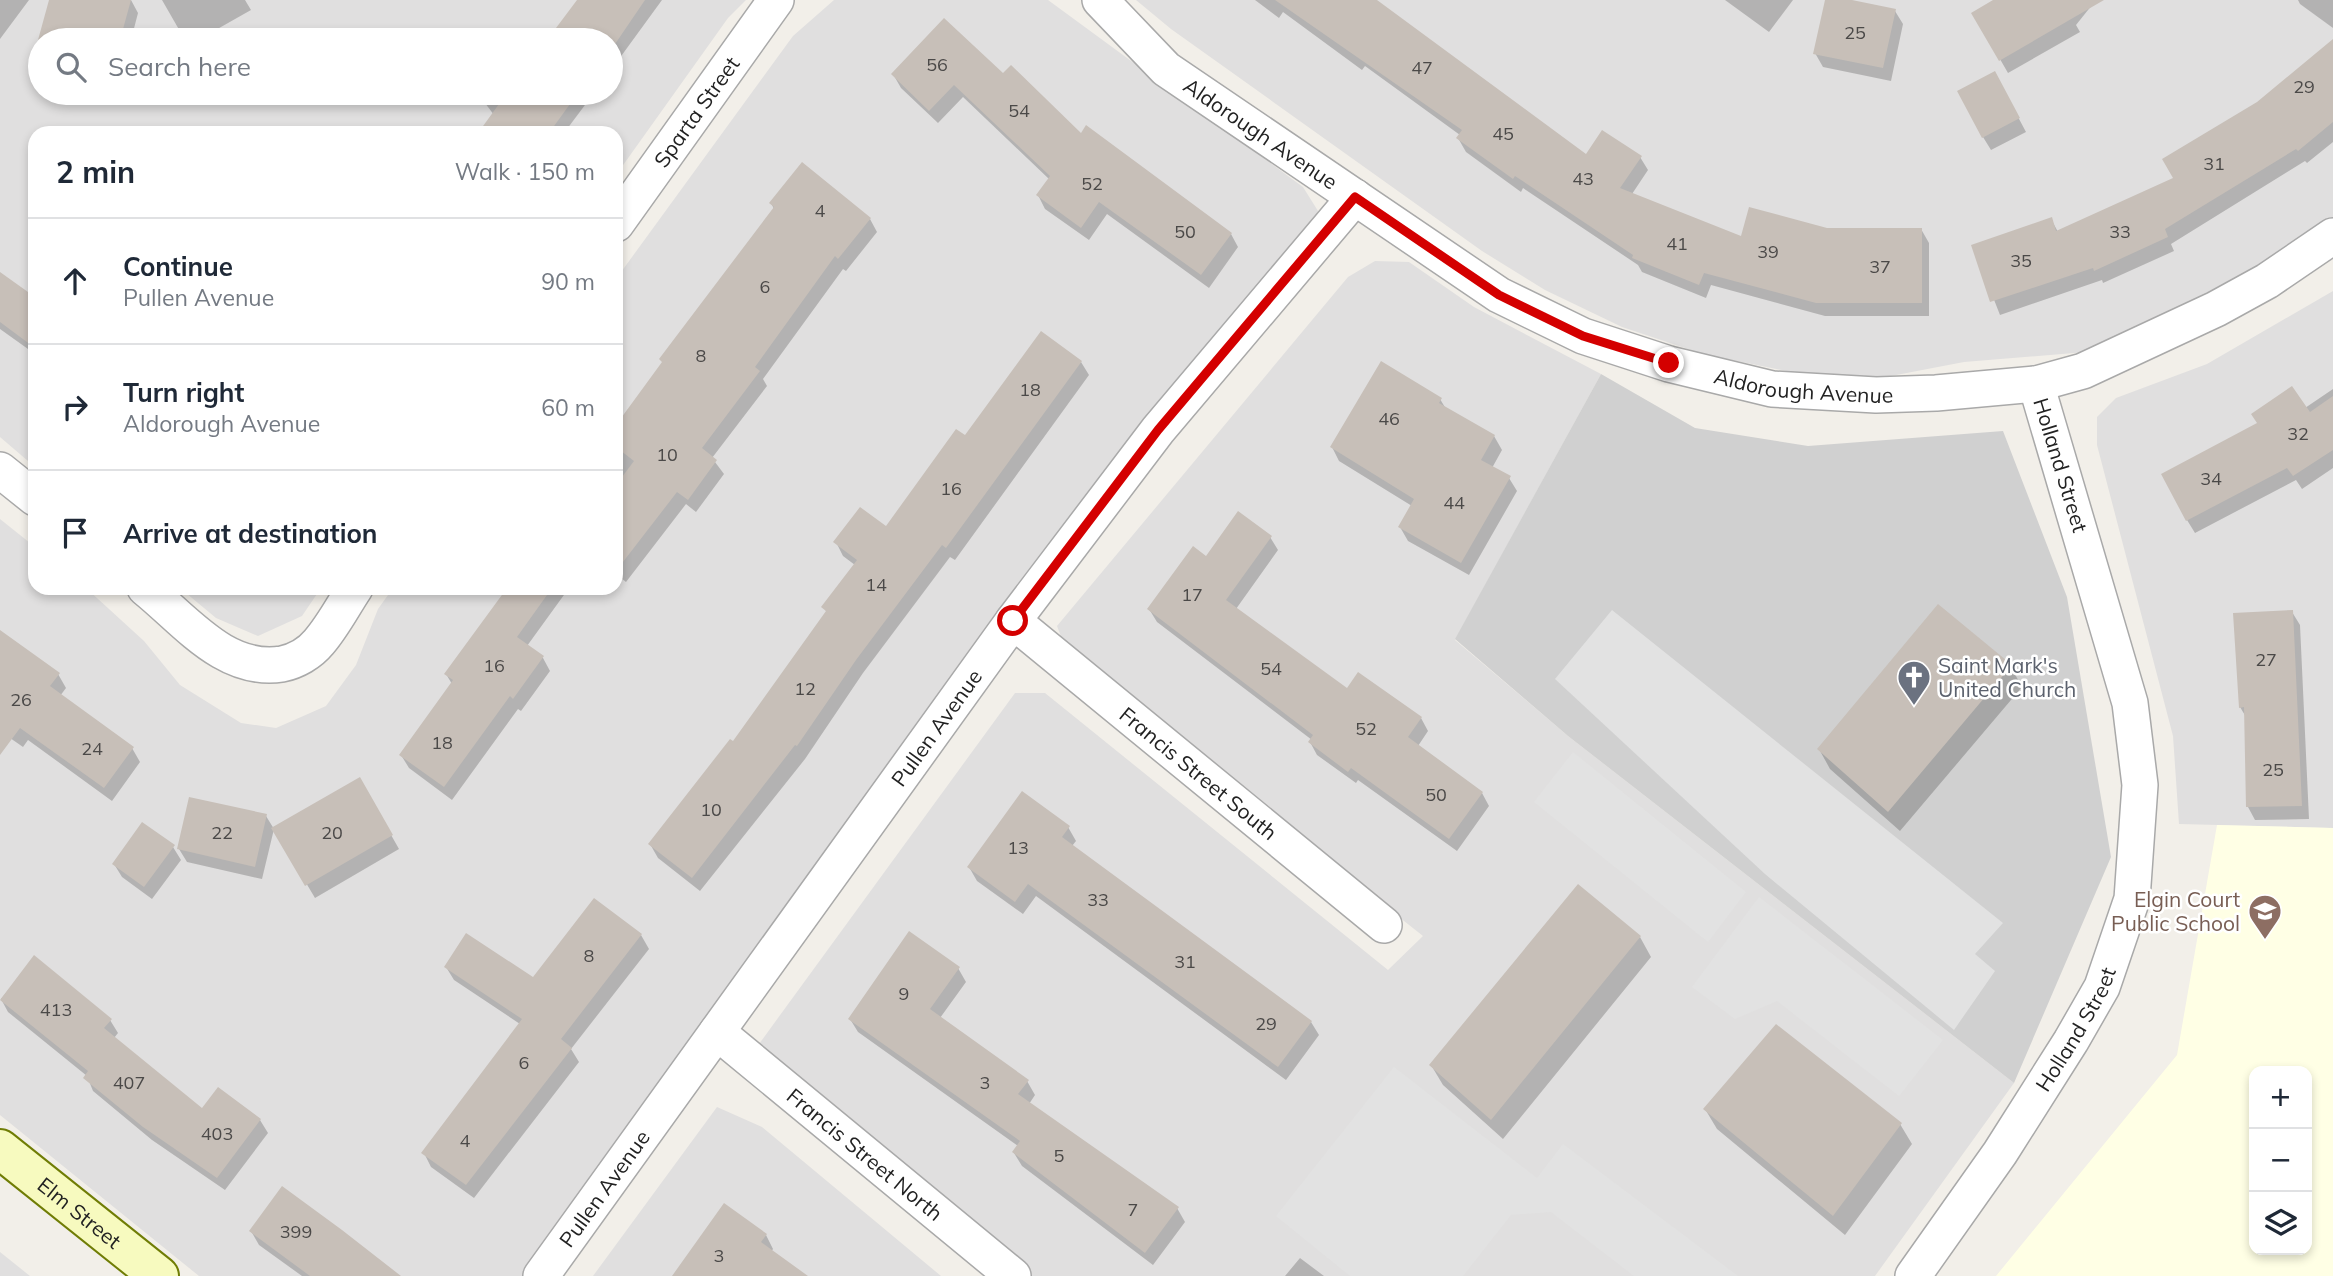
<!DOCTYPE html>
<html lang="en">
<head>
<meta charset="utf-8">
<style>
  body { margin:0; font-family:Mulish,sans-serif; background:#f6f6f7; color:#1f2937 }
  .controls { position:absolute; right:21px; bottom:21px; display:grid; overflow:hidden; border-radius:14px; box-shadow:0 4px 10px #0003 }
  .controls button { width:63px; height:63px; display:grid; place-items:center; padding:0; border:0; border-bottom:2px solid #e0e1e3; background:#fff; color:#1f2937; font:35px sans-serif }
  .stop { position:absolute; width:21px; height:21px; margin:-16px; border:5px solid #d40000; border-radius:50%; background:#fff }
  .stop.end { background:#d40000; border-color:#fff; box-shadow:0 2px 7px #0008 }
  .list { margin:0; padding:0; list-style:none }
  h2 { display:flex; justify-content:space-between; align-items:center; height:91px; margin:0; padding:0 28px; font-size:30px }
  h2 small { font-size:23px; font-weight:400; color:#747a83 }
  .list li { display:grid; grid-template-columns:46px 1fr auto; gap:21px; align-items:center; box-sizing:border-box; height:126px; padding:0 28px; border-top:2px solid #e0e1e3 }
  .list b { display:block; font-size:26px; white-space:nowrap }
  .list p { margin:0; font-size:23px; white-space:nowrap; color:#747a83 }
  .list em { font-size:23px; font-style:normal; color:#747a83 }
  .icon { flex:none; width:38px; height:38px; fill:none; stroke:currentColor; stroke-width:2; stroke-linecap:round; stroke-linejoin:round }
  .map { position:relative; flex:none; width:2333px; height:1276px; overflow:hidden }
  .search { position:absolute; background:#fff; box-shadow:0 4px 10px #0003; left:28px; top:28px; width:595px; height:77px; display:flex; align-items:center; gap:18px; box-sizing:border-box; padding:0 24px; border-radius:38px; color:#747a83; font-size:26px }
  .panel { position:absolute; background:#fff; box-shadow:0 4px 10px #0003; left:28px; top:126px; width:595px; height:469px; border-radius:21px }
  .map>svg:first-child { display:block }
  .residential { fill:#e0dfdf; fill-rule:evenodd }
  .education { fill:#ffffe5; fill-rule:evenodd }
  .religious { fill:#d0d0d0 }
  .parking { fill:#e2e2e2 }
  .shadow { fill:#0003 }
  .building { fill:#c7bfb8 }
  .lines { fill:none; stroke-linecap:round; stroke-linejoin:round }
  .minor-casing { stroke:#a9a9a9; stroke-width:38 }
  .secondary-casing { stroke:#707d05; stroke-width:42 }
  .minor { stroke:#fff; stroke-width:35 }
  .secondary { stroke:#f7fabf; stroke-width:38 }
  .route { stroke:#d40000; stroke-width:9 }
  .labels { text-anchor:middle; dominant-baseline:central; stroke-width:5; stroke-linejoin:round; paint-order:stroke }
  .number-label { font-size:18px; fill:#4b4948 }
  .street-label { font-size:21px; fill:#222; stroke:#fff }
  .worship-label { font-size:21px; fill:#5b616d; stroke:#fff; text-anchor:start }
  .education-label { font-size:21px; fill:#785e54; stroke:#fff; text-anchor:end }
</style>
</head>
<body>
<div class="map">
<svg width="2333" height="1276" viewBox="0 0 2333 1276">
  <rect width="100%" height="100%" fill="#f2efe9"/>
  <path class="residential" d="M0,0H746L728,18L616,175V133H35V467L0,437ZM40,40H611V93H40Z
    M834,0H1048L1303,187L1318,211L1311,234L522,1276H199L0,1115V519L35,547V588H86L144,641L180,685L241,723L276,728L326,706L356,665L378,609L393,588H616V279L793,36Z
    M1136,0H2333V237L2098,351L1964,362L1870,380L1796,373L1703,354L1622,327L1545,290L1482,251L1171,29Z
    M1375,261L1409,262L1474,307L1601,374L1455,640L1568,736L2014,1083L1875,1276H1024L755,1064L759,1044L1015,693H1045L1388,970L1423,936L1068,655L1057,626L1348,277Z
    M2333,291V828L2179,824L2173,736L2097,445V417L2116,398L2207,364Z
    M180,588H321L302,616L258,636L216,618Z
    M717,1107L762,1127L941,1276H593Z
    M0,1252L30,1276H0Z"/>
  <path class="education" d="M2217,825L2333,828V1276H1996L2177,1055ZM2254,1071H2307V1250H2254Z"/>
  <path class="religious" d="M1601,374L1695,428L1808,446L2003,431L2067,597L2111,857L2014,1083L1568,736L1455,639Z"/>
  <path class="parking" d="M1612,610L2003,923L1975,954L1995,971L1954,1030L1765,874L1555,679Z
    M1573,752L1746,892L1708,942L1534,802Z
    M1759,897L1943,1040L1899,1096L1777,1001L1735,1019L1692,987Z
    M1394,1067L1537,1178L1563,1144L1738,1276H1634L1551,1212L1511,1215L1463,1276H1350L1276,1216Z"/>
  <path class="shadow" d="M0,0H29L0,39Z
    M51,0H131L138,13L131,40H40V74L34,62Z
    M162,0H245L251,10L198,40H185Z
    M580,0H662L611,70V40H549Z
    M1255,0H1374L1587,156L1640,157L1648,170L1632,194L1742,239L1827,230L1921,229L1929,243V316H1825L1711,285L1706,298L1642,272L1638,265L1523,188L1521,192L1466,152L1458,138L1460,135L1365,66L1362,70L1283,12L1279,18Z
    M1725,0H1793L1769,32Z
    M1826,0H1843L1895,11L1903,24L1891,81L1823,67L1815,53Z
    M1997,0H2096L2076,25L2080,32L2008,73L1974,14Z
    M2298,0H2333V28L2300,4Z
    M2333,41V142L2307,163L2305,161L2171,244L2174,251L2103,283L2102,280L2000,315L1973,246L2051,219L2058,232L2176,179L2258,103Z
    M893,74L1004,76L1081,135L1231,234L1238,247L1209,288L1107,214L1089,240L1045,209L1038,195L1049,179L963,97L938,123L901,88Z
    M2002,87L2026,132L1991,150L1983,137Z
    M487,93H594L564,133H480L494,115L482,99Z
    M771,203L870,219L877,232L846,271L843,269L763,379L767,386L712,458L724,474L696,512L686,504L626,582L616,574V428L774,209Z
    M0,274L35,299V354L0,329Z
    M1081,362L1089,375L955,560L950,557L863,673L805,759L700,891L658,858L650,844L733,744L827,613L824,607L855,565L843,556L836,542L886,528L966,438Z
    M2333,389V468L2302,489L2296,480L2195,533L2187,520L2305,408Z
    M1440,399L1446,409L1494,436L1502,450L1492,468L1509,478L1517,491L1469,575L1408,541L1400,527L1412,506L1339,461L1332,447Z
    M1270,537L1278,550L1236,609L1347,690L1421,718L1428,731L1418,746L1482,793L1489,806L1457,851L1358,780L1356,783L1317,755L1310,742L1312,740L1157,622L1149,609L1207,559Z
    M499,588H569L527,646L543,658L550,671L521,711L518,709L452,800L409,768L401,755L452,684L446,674L504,595Z
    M2292,612L2300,625L2309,819L2255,820L2248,807L2246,717L2240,707Z
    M0,632L58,674L66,688L60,696L132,748L140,762L112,801L28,740L23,747L0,731Z
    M2011,667L2022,687L1900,831L1830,769L1819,749Z
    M360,780L399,849L315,898L274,829L262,879L187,862L179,849L266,816L274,829Z
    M1068,827L1076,841L1072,846L1311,1022L1319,1035L1286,1080L1036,896L1023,914L977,881L969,867Z
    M173,847L181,860L152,899L122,877L114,864Z
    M641,935L649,949L571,1049L579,1062L474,1198L431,1167L424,1153L520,1024L454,980L446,967L534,980Z
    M1640,937L1651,957L1503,1139L1443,1085L1431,1065Z
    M34,958L110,1020L118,1033L114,1038L203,1110L260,1120L268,1133L225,1190L152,1140L93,1091L87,1076L8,1012L1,999Z
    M958,968L966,982L940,1018L1027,1081L1035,1095L1029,1104L1177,1208L1185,1222L1153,1265L1022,1166L1014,1153L1018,1146L858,1032L850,1019Z
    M1705,1109L1900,1124L1912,1144L1845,1235L1717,1129Z
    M251,1231L398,1276H302L259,1245Z
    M766,1235L773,1249L771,1252L804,1276H674Z
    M1300,1258L1324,1276H1285Z"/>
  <path class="building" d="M49,0H131L120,40H38Z
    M577,0H645L611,50V40H547Z
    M1275,0H1377L1586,154L1602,130L1642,156L1620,188L1741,236L1749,207L1827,228H1922V303H1816L1704,273L1699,285L1632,258L1633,255L1515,176L1513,179L1456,138L1462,130Z
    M1825,0H1852L1896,9L1883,68L1813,54Z
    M1993,0H2104L1999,61L1971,13Z
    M944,18L1003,73L1011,65L1081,133L1086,125L1232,233L1201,275L1099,202L1081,228L1036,195L1050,176L954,85L929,111L891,74Z
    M2333,39V122L2298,151L2296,149L2165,229L2168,237L2094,271L2093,268L1990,302L1971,245L2052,217L2056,231L2173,178L2162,159L2257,102Z
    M1995,71L2020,118L1982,138L1957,91Z
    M507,93H578L549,133H478Z
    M802,162L871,218L838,259L835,256L755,367L760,371L702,448L717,460L688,500L677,492L616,571V485L634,461L616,447V425L662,362L659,359L774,207L769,203Z
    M0,272L35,297V348L0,322Z
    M1041,331L1082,361L946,548L942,545L856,660L797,746L795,745L692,878L648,844L730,739L733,741L826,611L821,607L857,560L833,542L860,507L886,526L956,429L965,435Z
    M1381,361L1442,398L1439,403L1495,435L1481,460L1511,476L1461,563L1398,527L1414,499L1330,447Z
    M2292,386L2310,412L2333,396V450L2293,476L2287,468L2186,521L2161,474L2257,423L2251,414Z
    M1238,511L1272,536L1226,600L1347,688L1358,672L1422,717L1408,737L1483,792L1449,839L1351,768L1348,772L1308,742L1313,735L1147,609L1193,546L1206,556Z
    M507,588H552L517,637L544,656L513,699L510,696L444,787L399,755L453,680L444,674Z
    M1938,604L2012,665L1888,812L1817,749Z
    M2293,610L2302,806L2246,807L2244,707L2239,708L2233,613Z
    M0,630L60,673L50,686L134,747L104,788L20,728L0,755Z
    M360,777L393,835L305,886L271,828Z
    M1022,791L1070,826L1062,837L1312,1021L1278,1067L1028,884L1015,902L967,867Z
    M189,797L267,814L255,867L177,849Z
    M142,822L175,845L144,887L112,864Z
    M1578,884L1641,936L1491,1120L1429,1065Z
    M594,898L642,934L561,1039L572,1048L466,1185L421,1153L522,1019L444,967L466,933L533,977Z
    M909,931L960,967L930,1009L1029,1080L1018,1094L1179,1207L1145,1253L1012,1152L1020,1141L848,1019Z
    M34,955L112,1019L104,1028L202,1108L218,1087L261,1119L217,1178L143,1127L83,1078L88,1071L0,1000Z
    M1776,1024L1902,1123L1833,1216L1703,1109Z
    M282,1186L342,1230L401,1276H310L249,1231Z
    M724,1203L767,1234L761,1242L808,1276H672Z"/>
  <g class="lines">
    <defs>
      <g id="minor">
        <path id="s1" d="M1100,0L1166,69L1499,295L1583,336L1669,364L1772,389L1876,395L1936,393L2036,384L2083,371L2216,309L2267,281L2333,236"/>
        <path id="s2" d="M616,224L776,0"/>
        <path d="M0,470L35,498"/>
        <path d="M145,588C186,621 225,673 282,664C296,661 310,653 319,642C333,626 343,606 355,588"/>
        <path id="s3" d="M1013,621L1384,925"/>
        <path id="s4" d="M717,1032L1013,1276"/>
        <path id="s5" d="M541,1276L1013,621L1158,430L1355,197"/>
        <path id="s6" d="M1913,1276L2000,1153L2071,1041L2102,987L2132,899L2140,785L2130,703L2036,384"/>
      </g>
      <g id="secondary">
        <path id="s7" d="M0,1149L159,1276"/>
      </g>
    </defs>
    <use href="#minor" class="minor-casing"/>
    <use href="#secondary" class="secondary-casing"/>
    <use href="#minor" class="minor"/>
    <use href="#secondary" class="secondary"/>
  </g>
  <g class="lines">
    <path class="route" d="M1013,621L1158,430L1355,197L1499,295L1583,336L1669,363"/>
  </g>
  <defs>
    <symbol id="church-pin" viewBox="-11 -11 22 30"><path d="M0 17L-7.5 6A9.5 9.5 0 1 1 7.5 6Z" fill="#6b7280" stroke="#fff"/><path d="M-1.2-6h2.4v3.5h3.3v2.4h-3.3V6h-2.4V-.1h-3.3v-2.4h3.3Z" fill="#fff"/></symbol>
    <symbol id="school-pin" viewBox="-11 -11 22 30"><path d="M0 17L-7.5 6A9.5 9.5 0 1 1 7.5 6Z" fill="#8d6e63" stroke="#fff"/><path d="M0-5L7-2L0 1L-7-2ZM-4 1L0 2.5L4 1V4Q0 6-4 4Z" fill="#fff"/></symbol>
  </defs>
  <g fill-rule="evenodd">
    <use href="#church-pin" x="1895" y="658" width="38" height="52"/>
    <use href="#school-pin" x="2246" y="892" width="38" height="52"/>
  </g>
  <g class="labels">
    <g class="number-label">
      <text x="1855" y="32">25</text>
      <text x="937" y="64">56</text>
      <text x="1422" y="67">47</text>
      <text x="2304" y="86">29</text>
      <text x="1019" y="110">54</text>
      <text x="1503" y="133">45</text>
      <text x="2214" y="163">31</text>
      <text x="1583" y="178">43</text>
      <text x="1092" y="183">52</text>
      <text x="820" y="210">4</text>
      <text x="1185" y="231">50</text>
      <text x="2120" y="231">33</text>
      <text x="1677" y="243">41</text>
      <text x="1768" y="251">39</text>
      <text x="2021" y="260">35</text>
      <text x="1880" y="266">37</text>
      <text x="765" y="286">6</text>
      <text x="701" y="355">8</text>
      <text x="1030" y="389">18</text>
      <text x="1389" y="418">46</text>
      <text x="2298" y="433">32</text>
      <text x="667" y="454">10</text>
      <text x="2211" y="478">34</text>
      <text x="951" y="488">16</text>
      <text x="1454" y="502">44</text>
      <text x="876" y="584">14</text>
      <text x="1192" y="594">17</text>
      <text x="2266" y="659">27</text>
      <text x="494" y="665">16</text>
      <text x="1271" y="668">54</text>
      <text x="805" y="688">12</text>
      <text x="21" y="699">26</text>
      <text x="1366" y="728">52</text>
      <text x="442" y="742">18</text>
      <text x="92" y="748">24</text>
      <text x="2273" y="769">25</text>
      <text x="1436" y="794">50</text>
      <text x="711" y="809">10</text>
      <text x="222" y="832">22</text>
      <text x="332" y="832">20</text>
      <text x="1018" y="847">13</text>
      <text x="1098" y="899">33</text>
      <text x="589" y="955">8</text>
      <text x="1185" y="961">31</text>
      <text x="904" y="993">9</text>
      <text x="56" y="1009">413</text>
      <text x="1266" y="1023">29</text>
      <text x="524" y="1062">6</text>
      <text x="129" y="1082">407</text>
      <text x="985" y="1082">3</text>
      <text x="217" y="1133">403</text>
      <text x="465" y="1140">4</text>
      <text x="1059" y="1155">5</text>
      <text x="1133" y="1209">7</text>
      <text x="296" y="1231">399</text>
      <text x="719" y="1255">3</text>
    </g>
    <g class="street-label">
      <text stroke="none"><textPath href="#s2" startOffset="138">Sparta Street</textPath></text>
      <text stroke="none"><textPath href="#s1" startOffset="210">Aldorough Avenue</textPath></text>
      <text stroke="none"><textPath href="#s1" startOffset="819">Aldorough Avenue</textPath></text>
      <text transform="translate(2061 465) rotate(73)">Holland Street</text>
      <text stroke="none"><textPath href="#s5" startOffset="676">Pullen Avenue</textPath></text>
      <text stroke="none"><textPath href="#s3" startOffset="240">Francis Street South</textPath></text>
      <text stroke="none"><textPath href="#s6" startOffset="296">Holland Street</textPath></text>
      <text stroke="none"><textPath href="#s4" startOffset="192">Francis Street North</textPath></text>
      <text stroke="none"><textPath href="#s5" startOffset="108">Pullen Avenue</textPath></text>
      <text stroke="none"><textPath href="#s7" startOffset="102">Elm Street</textPath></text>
    </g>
    <g class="worship-label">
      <text x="1938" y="665">Saint Mark's<tspan x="1938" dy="24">United Church</tspan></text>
    </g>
    <g class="education-label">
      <text x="2240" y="899">Elgin Court<tspan x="2240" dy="24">Public School</tspan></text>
    </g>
  </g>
</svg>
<div class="controls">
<button>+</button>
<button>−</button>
<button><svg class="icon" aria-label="layers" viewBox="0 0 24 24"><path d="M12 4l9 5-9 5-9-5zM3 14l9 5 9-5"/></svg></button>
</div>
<div class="stop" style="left:1013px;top:621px"></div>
<div class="stop end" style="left:1669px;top:363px"></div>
<div class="search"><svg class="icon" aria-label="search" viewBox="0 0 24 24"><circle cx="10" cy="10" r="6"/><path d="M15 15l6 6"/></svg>Search here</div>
<section class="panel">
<h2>2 min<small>Walk · 150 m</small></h2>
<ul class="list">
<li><svg class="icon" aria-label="ahead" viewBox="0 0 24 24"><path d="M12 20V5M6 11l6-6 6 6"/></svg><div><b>Continue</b><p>Pullen Avenue</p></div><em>90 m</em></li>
<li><svg class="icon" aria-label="right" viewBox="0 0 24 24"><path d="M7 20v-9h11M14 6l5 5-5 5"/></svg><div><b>Turn right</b><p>Aldorough Avenue</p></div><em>60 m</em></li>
<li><svg class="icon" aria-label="arrive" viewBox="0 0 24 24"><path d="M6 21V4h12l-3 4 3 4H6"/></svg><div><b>Arrive at destination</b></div></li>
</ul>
</section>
</div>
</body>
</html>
